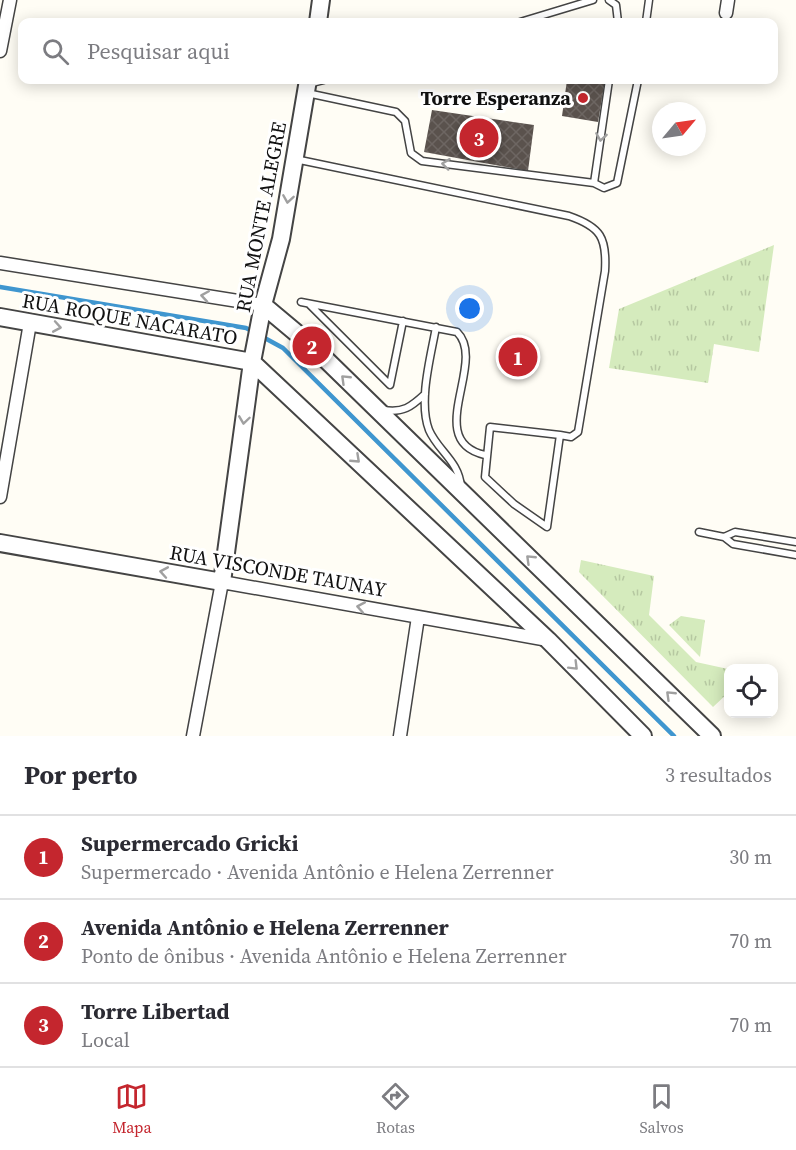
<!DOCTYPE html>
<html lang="pt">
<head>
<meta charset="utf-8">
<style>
  body { margin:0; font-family:"Source Serif 4",serif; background:#f7f7f7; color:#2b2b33 }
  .controls { position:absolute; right:18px; bottom:18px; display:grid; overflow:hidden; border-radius:12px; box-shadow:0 3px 15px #0003 }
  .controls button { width:54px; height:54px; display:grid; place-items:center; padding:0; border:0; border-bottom:2px solid #e1e1e2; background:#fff; color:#2b2b33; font:30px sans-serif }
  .compass { position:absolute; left:652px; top:102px; width:54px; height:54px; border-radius:50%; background:#fff; box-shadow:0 3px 15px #0003; rotate:61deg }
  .you { position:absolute; left:470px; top:309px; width:21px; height:21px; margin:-15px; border:4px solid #fff; border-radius:50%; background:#1a73e8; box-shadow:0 0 0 9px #1a73e833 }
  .badge { display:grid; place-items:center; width:39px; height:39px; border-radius:50%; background:#c4262e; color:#fff; font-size:20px; font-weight:700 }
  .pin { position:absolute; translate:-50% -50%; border:3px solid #fff; box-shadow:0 2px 6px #0006 }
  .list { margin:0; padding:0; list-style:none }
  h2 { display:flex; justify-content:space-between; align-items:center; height:78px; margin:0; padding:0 24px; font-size:26px }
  h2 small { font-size:20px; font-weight:400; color:#7c7c81 }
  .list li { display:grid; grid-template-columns:39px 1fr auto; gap:18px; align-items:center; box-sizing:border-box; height:84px; padding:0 24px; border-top:2px solid #e1e1e2 }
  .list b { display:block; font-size:22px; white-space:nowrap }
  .list p { margin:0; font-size:20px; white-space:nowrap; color:#7c7c81 }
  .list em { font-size:20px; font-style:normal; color:#7c7c81 }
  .icon { flex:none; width:33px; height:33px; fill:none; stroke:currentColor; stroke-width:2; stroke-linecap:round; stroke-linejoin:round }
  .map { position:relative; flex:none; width:796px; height:736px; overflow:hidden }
  .search { position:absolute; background:#fff; box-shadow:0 3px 15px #0003; left:18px; right:18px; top:18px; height:66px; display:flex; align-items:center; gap:15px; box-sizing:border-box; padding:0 21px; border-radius:12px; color:#7c7c81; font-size:22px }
  .sheet { height:330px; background:#fff }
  nav { display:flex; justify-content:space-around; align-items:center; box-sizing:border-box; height:84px; border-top:2px solid #e1e1e2; background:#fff; font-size:16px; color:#7c7c81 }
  nav a { display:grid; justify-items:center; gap:3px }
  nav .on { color:#c4262e }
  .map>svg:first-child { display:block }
  .grass { fill:url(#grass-tufts) }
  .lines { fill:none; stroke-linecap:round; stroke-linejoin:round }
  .stream { stroke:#3f96cf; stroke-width:4.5 }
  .building { fill:url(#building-cross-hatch) }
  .service-casing { stroke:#444; stroke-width:9 }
  .minor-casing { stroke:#444; stroke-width:15 }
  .tertiary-casing { stroke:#444; stroke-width:20 }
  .service { stroke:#fff; stroke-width:6 }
  .minor { stroke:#fff; stroke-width:12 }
  .tertiary { stroke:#fff; stroke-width:16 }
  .oneway { stroke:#a0a0a0 }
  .poi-dot { fill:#c4262e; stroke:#fff; stroke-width:2 }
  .labels { text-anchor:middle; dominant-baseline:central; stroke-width:6; stroke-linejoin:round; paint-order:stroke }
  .poi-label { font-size:20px; font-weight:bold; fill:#111; stroke:#fff; text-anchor:end }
  .street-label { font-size:20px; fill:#111; stroke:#fff }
</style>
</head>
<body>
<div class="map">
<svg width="796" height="736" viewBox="0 0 796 736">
  <defs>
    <pattern id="grass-tufts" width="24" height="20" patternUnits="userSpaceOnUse" patternTransform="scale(1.5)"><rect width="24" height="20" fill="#d5ebbd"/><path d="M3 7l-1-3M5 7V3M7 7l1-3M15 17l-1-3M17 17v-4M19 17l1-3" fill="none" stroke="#b6c8a1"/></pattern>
    <pattern id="building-cross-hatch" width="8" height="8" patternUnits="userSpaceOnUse" patternTransform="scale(1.5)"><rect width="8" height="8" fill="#5a524d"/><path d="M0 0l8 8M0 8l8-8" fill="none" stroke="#6d6662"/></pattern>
  </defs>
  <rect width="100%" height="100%" fill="#fffdf5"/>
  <path class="grass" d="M774,245L759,352L714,344L708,383L609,368L619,309Z
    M581,560L654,576L649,615L696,662L728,669V693L713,707L579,572Z
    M681,616L705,620L700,657L669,625Z"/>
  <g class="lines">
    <path class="stream" d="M0,287L246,328L254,332
      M261,336L283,348L674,736"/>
  </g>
  <path class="building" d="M567,80H605L598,122L562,116Z
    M432,110L534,125L528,171L424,152Z"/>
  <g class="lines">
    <defs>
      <path id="service" d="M609,0L616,5L618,22
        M520,22L593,0
        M646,22L649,0
        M308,84L324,80
        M307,93L396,112L405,121L411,153L422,161L594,183L609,80
        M295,159L569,216C601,227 607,238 605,271L578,432L571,437L560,435L490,427L485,477L514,504L547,527L560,435
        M594,183L604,188L617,183L638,80
        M301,302L457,332C488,362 422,441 485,455
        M309,304L390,385L403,321
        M436,327C431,356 418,401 429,430C438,451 459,461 461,487
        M384,410C403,413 411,407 425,394
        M699,532L724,537L733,544L796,555
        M724,537L735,532L796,542"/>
      <path id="minor" d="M726,13L728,0
        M0,51L10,0
        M0,263L263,305
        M0,497L30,323
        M193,736L222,582L548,640
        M400,736L418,617"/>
      <path id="tertiary" d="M318,22L321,0
        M263,305L312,346L712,736
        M0,317L252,362
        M252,362L548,640L643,736
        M0,543L222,582L252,362L263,305L281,239L308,80"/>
    </defs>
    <use href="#service" class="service-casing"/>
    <use href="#minor" class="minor-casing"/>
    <use href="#tertiary" class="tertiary-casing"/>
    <use href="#service" class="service"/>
    <use href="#minor" class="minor"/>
    <use href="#tertiary" class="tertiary"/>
  </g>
  <defs><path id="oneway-chevron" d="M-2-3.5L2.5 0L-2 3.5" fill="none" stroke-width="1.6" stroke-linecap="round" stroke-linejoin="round" transform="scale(1.5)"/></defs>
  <g class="oneway">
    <use href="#oneway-chevron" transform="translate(601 137) rotate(99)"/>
    <use href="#oneway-chevron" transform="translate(446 164) rotate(-173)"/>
    <use href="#oneway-chevron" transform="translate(288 199) rotate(99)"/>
    <use href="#oneway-chevron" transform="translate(205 296) rotate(-171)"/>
    <use href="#oneway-chevron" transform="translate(57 327) rotate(10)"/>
    <use href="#oneway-chevron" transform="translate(345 379) rotate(-136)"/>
    <use href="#oneway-chevron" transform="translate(244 420) rotate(98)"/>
    <use href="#oneway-chevron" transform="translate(356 459) rotate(43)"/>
    <use href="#oneway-chevron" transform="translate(530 559) rotate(-136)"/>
    <use href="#oneway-chevron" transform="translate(164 572) rotate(-170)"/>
    <use href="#oneway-chevron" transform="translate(361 607) rotate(-170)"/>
    <use href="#oneway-chevron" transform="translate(574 666) rotate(45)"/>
    <use href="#oneway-chevron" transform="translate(670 695) rotate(-136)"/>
  </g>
  <circle class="poi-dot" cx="583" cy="98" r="6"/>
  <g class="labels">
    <g class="poi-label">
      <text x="571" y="98">Torre Esperanza</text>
    </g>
    <g class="street-label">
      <text transform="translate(261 217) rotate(-79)">RUA MONTE ALEGRE</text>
      <text transform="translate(130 319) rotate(10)">RUA ROQUE NACARATO</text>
      <text transform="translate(278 571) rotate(10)">RUA VISCONDE TAUNAY</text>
    </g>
  </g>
</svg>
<div class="controls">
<button><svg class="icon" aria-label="locate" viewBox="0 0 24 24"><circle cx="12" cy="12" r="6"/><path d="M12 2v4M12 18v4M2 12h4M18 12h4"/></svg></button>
</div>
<svg class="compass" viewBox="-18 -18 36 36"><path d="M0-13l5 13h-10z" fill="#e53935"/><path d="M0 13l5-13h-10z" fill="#7c7c81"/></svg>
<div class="you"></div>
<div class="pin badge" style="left:518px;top:357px">1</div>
<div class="pin badge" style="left:312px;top:346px">2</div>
<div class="pin badge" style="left:479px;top:138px">3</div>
<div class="search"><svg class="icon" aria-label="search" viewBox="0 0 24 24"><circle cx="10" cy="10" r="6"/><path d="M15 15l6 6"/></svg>Pesquisar aqui</div>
</div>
<section class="sheet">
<h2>Por perto<small>3 resultados</small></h2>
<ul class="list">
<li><span class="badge">1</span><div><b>Supermercado Gricki</b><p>Supermercado · Avenida Antônio e Helena Zerrenner</p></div><em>30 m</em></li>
<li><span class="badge">2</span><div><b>Avenida Antônio e Helena Zerrenner</b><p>Ponto de ônibus · Avenida Antônio e Helena Zerrenner</p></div><em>70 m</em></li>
<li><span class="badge">3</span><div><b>Torre Libertad</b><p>Local</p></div><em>70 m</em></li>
</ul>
</section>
<nav>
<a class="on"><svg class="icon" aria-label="map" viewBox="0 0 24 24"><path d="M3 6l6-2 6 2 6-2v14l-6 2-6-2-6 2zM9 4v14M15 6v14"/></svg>Mapa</a>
<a><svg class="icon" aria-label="directions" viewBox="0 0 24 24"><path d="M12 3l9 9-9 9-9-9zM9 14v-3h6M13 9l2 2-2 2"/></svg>Rotas</a>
<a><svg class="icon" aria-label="saved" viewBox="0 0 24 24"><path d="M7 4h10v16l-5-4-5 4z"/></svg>Salvos</a>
</nav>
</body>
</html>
